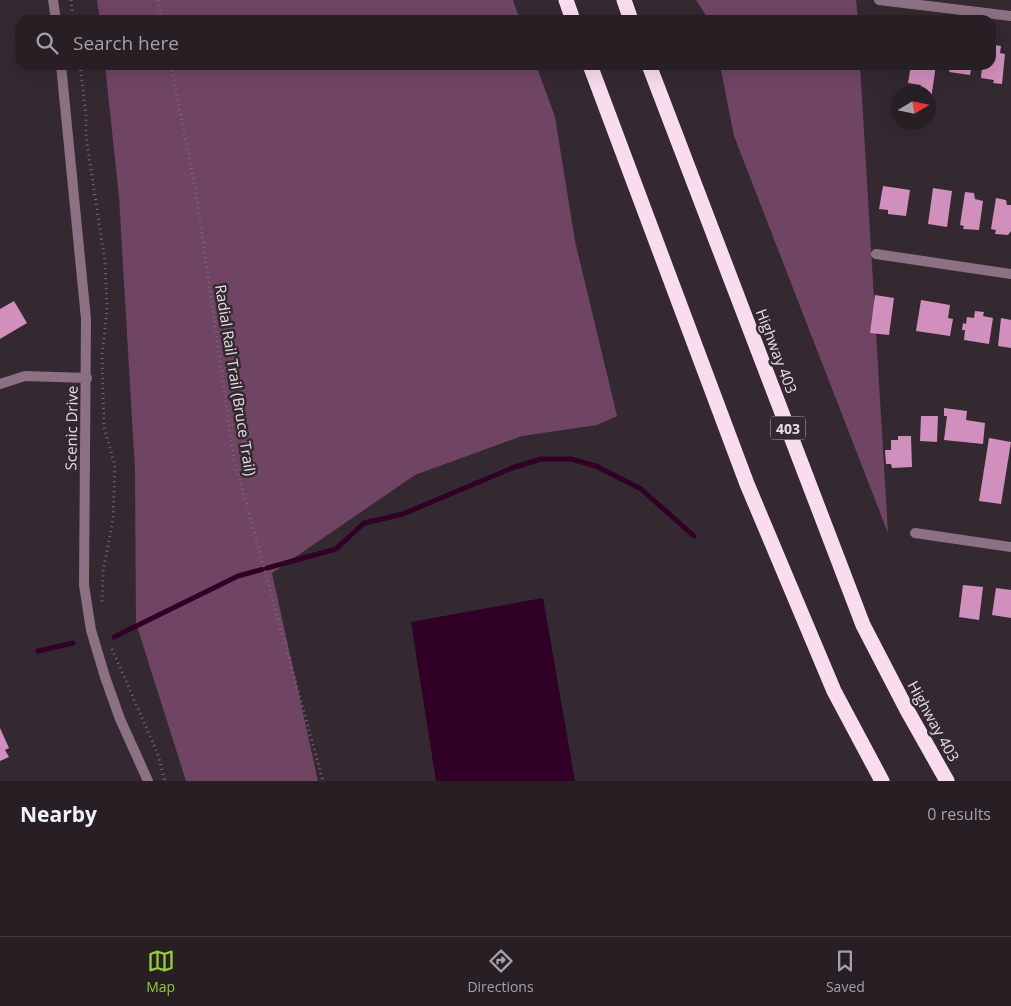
<!DOCTYPE html>
<html lang="en">
<head>
<meta charset="utf-8">
<style>
  body { margin:0; font-family:"Open Sans",sans-serif; background:#2f272c; color:#f1f3f6 }
  .compass { position:absolute; left:891px; top:85px; width:45px; height:45px; border-radius:50%; background:#271f24; box-shadow:0 5px 20px #0002; rotate:80deg }
  .list { margin:0; padding:0; list-style:none }
  h2 { display:flex; justify-content:space-between; align-items:center; height:65px; margin:0; padding:0 20px; font-size:21px }
  h2 small { font-size:16px; font-weight:400; color:#a4a2a6 }
  .icon { flex:none; width:28px; height:28px; fill:none; stroke:currentColor; stroke-width:2; stroke-linecap:round; stroke-linejoin:round }
  .map { position:relative; flex:none; width:1011px; height:781px; overflow:hidden }
  .search { position:absolute; background:#271f24; box-shadow:0 5px 20px #0002; left:15px; right:15px; top:15px; height:55px; display:flex; align-items:center; gap:12px; box-sizing:border-box; padding:0 18px; border-radius:15px; color:#a4a2a6; font-size:19px }
  .sheet { height:155px; background:#271f24 }
  nav { display:flex; justify-content:space-around; align-items:center; box-sizing:border-box; height:70px; border-top:1px solid #433d41; background:#271f24; font-size:14px; color:#a4a2a6 }
  nav a { display:grid; justify-items:center; gap:2px }
  nav .on { color:#94cc3c }
  .map>svg:first-child { display:block }
  .green { fill:#704564 }
  .water { fill:#300026 }
  .lines { fill:none; stroke-linecap:round; stroke-linejoin:round }
  .stream { stroke:#300026; stroke-width:5 }
  .building { fill:#d08fbc }
  .path { stroke:#766c72; stroke-width:3; stroke-dasharray:1 4; stroke-linecap:butt }
  .minor { stroke:#8c7083; stroke-width:10 }
  .tertiary { stroke:#8c7083; stroke-width:10 }
  .motorway { stroke:#f9ddef; stroke-width:15 }
  .labels { text-anchor:middle; dominant-baseline:central; stroke-width:5; stroke-linejoin:round; paint-order:stroke }
  .shield { fill:#342930; stroke:#b1a8ad; stroke-width:1 }
  .shield-label { font-size:14px; font-weight:bold; fill:#e6dfe3 }
  .street-label { font-size:15px; fill:#e6dfe3; stroke:#342930 }
</style>
</head>
<body>
<div class="map">
<svg width="1011" height="781" viewBox="0 0 1011 781">
  <rect width="100%" height="100%" fill="#342930"/>
  <path class="green" d="M97,0H513L520,20H100Z
    M696,0H856L858,20H709Z
    M105,65H536L555,117L575,241L617,416L597,425L522,436L415,475L272,573L318,781H186L136,623L135,470L119,197Z
    M720,65H860L888,533L734,136Z"/>
  <path class="water" d="M543,598L575,781H436L411,622Z"/>
  <g class="lines">
    <path class="stream" d="M114,637L238,576L336,549L364,523L403,514L512,468L541,459H571L596,466L641,489L694,536
      M38,651L73,643"/>
  </g>
  <path class="building" d="M994,45L1001,46L1000,53L1005,54L1002,84L993,83L994,80L981,78L982,65H991V48H994Z
    M911,65H936L930,106L928,92H919L921,85L908,83Z
    M951,65H972L970,75L949,72Z
    M883,186L910,190L906,216L888,214V210L879,209Z
    M933,188L952,191L947,227L928,224Z
    M965,192L974,193L975,199L983,201L979,230L963,229L964,226L960,225Z
    M996,198L1006,200L1007,205H1011V231L1008,235L995,234L996,230L991,229Z
    M875,295L894,298L889,335L870,333Z
    M921,300L950,305L948,318L953,319L950,336L916,331Z
    M14,301L27,323L0,339V309Z
    M975,311L984,312L983,316L993,318L989,344L964,340L965,330H962L963,323L966,324L967,317L974,318Z
    M1001,318L1011,320V348L998,346Z
    M944,408L967,411L966,420L985,423L983,444L944,440L947,416H944Z
    M921,416H938L937,442L920,441Z
    M898,436H911L912,467L892,468L891,464H886L885,450H891V440H898Z
    M989,438L1011,442L1001,504L979,501Z
    M963,585L983,587L979,620L959,617Z
    M996,588L1011,590V618L992,615Z
    M0,728L9,748L5,750L9,757L0,761Z"/>
  <g class="lines">
    <path class="path" d="M71,0L73,20
      M158,0L162,20
      M80,65L86,114V137L105,262L107,311L102,354L104,427L115,466L113,519L103,572L102,604
      M171,65L196,193L234,459L323,781
      M112,649L157,752L165,781"/>
    <path class="minor" d="M879,0L1011,16
      M876,254L1011,274
      M0,384L25,376L87,378
      M915,533L1011,547"/>
    <path class="tertiary" d="M53,0L56,20
      M61,65L86,319L84,585L91,630L105,677L120,719L148,781"/>
    <path class="motorway" d="M566,0L573,20
      M624,0L631,20
      M590,65L747,484L834,691L882,781
      M649,65L863,625L907,710L947,781"/>
  </g>
  <g class="labels">
    <rect class="shield" x="770.5" y="416.5" width="35" height="23" rx="4"/>
    <g class="shield-label">
      <text x="788" y="428">403</text>
    </g>
    <g class="street-label">
      <text transform="translate(777 351) rotate(69)">Highway 403</text>
      <text transform="translate(236 380) rotate(81)">Radial Rail Trail (Bruce Trail)</text>
      <text transform="translate(71 428) rotate(-89)">Scenic Drive</text>
      <text transform="translate(934 721) rotate(61)">Highway 403</text>
    </g>
  </g>
</svg>
<svg class="compass" viewBox="-18 -18 36 36"><path d="M0-13l5 13h-10z" fill="#e53935"/><path d="M0 13l5-13h-10z" fill="#a4a2a6"/></svg>
<div class="search"><svg class="icon" aria-label="search" viewBox="0 0 24 24"><circle cx="10" cy="10" r="6"/><path d="M15 15l6 6"/></svg>Search here</div>
</div>
<section class="sheet">
<h2>Nearby<small>0 results</small></h2>
<ul class="list">
</ul>
</section>
<nav>
<a class="on"><svg class="icon" aria-label="map" viewBox="0 0 24 24"><path d="M3 6l6-2 6 2 6-2v14l-6 2-6-2-6 2zM9 4v14M15 6v14"/></svg>Map</a>
<a><svg class="icon" aria-label="directions" viewBox="0 0 24 24"><path d="M12 3l9 9-9 9-9-9zM9 14v-3h6M13 9l2 2-2 2"/></svg>Directions</a>
<a><svg class="icon" aria-label="saved" viewBox="0 0 24 24"><path d="M7 4h10v16l-5-4-5 4z"/></svg>Saved</a>
</nav>
</body>
</html>
